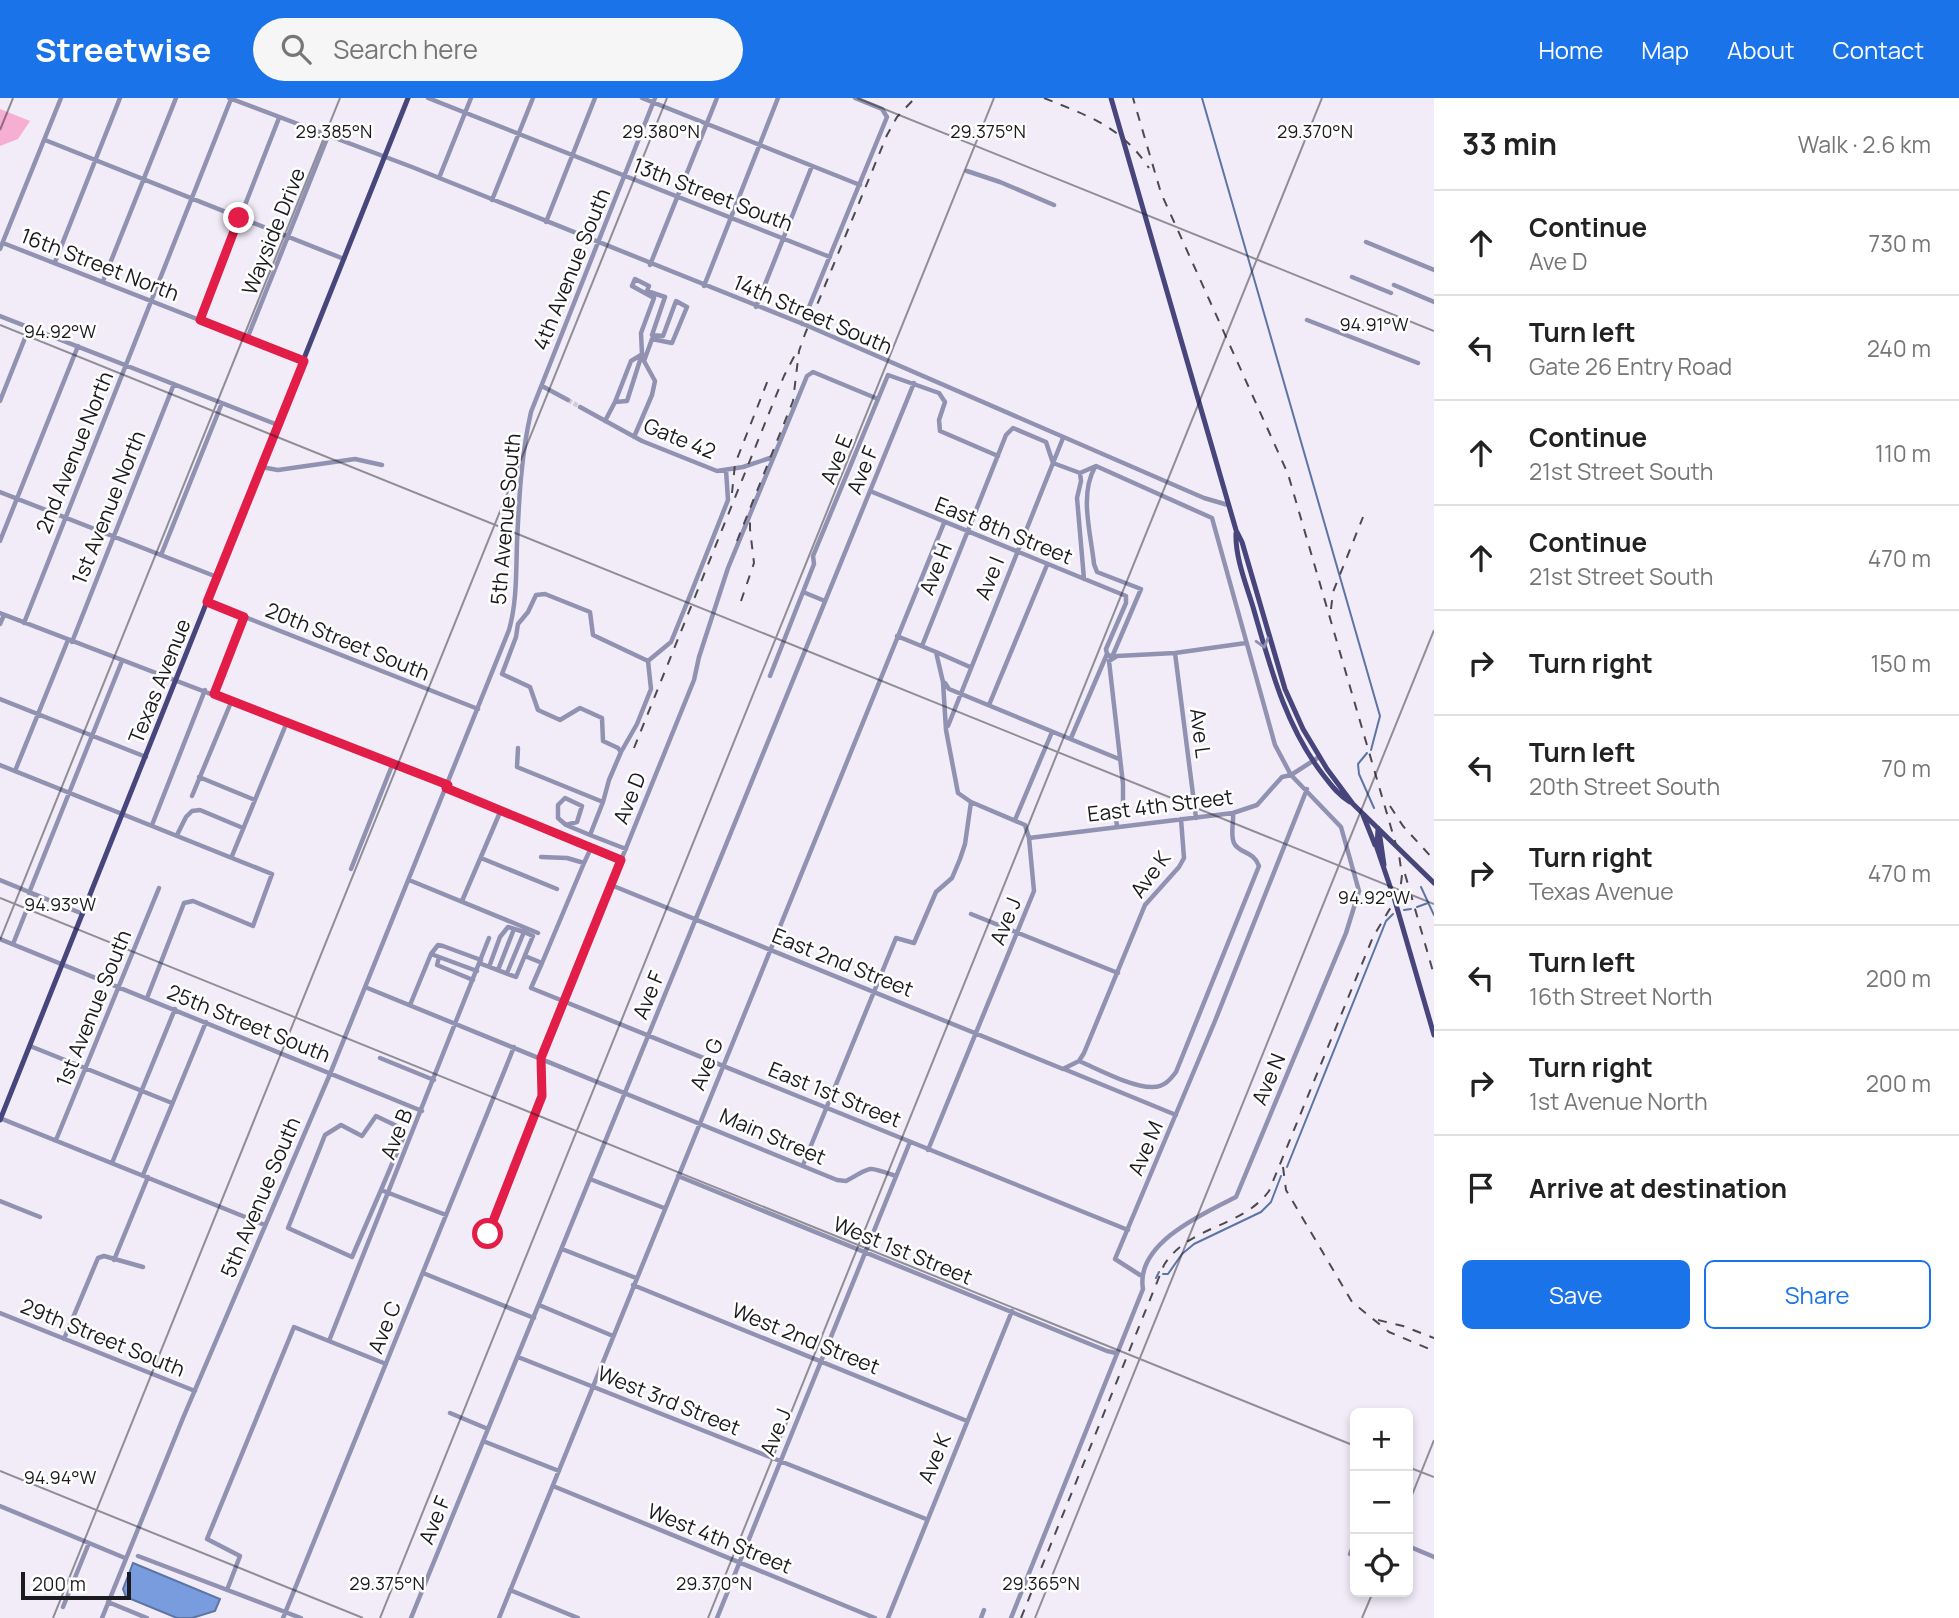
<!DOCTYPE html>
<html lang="en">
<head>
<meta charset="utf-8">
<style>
  body { margin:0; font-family:Manrope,sans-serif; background:#f6f6f6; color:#222 }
  .controls { position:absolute; right:21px; bottom:21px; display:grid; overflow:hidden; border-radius:10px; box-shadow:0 4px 10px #0003 }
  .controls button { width:63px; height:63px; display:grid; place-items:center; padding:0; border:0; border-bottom:2px solid #e0e0e0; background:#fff; color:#222; font:35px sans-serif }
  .scale { position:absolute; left:21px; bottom:18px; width:110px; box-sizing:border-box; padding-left:7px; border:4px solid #1b1a1e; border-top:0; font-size:19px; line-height:24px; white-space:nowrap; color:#1b1a1e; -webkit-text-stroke:5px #fff; paint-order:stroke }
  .stop { position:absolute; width:21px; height:21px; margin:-16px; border:5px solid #e11d48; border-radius:50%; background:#fff }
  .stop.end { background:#e11d48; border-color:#fff; box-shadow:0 2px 7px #0008 }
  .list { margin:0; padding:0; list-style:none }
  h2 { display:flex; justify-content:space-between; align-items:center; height:91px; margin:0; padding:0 28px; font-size:30px }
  h2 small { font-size:23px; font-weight:400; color:#767676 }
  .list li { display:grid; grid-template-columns:46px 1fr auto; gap:21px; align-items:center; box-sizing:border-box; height:105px; padding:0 28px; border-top:2px solid #e0e0e0 }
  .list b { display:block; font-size:26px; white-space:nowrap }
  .list p { margin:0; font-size:23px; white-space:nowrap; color:#767676 }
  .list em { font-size:23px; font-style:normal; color:#767676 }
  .actions { display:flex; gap:14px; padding:21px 28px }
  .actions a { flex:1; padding:16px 0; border:2px solid #1a73e8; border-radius:10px; text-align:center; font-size:24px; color:#1a73e8 }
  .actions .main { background:#1a73e8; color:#fff }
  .icon { flex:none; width:38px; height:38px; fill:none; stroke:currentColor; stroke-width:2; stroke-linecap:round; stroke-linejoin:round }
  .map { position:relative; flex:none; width:1434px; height:1520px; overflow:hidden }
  header { display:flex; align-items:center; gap:42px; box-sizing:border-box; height:98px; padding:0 35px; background:#1a73e8; color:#fff }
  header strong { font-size:33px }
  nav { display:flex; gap:38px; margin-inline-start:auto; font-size:24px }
  .search { width:490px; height:63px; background:#f6f6f6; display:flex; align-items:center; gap:18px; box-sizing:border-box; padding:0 24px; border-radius:38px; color:#767676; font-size:26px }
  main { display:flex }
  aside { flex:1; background:#fff }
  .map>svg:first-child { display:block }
  .green { fill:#f7aed3 }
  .water { fill:#799cde; stroke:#5d75a4; stroke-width:2 }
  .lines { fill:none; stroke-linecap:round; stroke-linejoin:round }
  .stream { stroke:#5d75a4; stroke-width:2 }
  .minor-tunnel { stroke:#d1ccd7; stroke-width:4.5; stroke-dasharray:4.5 2; stroke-linecap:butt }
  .minor { stroke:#9192b2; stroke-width:4.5 }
  .major { stroke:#47457c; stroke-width:5 }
  .rail { stroke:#4c4a50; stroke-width:2; stroke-dasharray:9 9; stroke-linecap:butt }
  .oneway { stroke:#918fb0 }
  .route { stroke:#e11d48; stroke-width:9 }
  .ticks { fill:none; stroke:#1b1a1e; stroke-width:2; stroke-opacity:0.45 }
  .labels { text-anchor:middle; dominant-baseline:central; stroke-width:5; stroke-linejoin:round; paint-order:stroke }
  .street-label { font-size:21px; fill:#1b1a1e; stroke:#fff }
  .ticks-label { font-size:18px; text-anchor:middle; fill:#1b1a1e; stroke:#fff; stroke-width:5; stroke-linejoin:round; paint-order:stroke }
</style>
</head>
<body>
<header>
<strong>Streetwise</strong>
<div class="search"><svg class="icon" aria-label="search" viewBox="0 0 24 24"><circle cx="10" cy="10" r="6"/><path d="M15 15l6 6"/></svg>Search here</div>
<nav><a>Home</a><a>Map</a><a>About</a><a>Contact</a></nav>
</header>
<main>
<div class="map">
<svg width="1434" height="1520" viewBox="0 0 1434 1520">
  <rect width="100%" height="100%" fill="#f1ecf8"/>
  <path class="green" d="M0,11L30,23L18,41L0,48Z"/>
  <path class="water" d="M133,1465L220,1501L215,1513L192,1520H177L126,1499L123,1491Z"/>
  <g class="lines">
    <path class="stream" d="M1202,0L1380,618L1371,652
      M1367,655L1358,666L1359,676L1374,710
      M1421,789L1434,817
      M1417,809L1428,805
      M1404,812L1411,811
      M1287,1069L1386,823L1393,816
      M1163,1176H1168L1182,1156L1194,1146L1261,1114L1271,1104L1281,1078
      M1156,1180L1159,1174"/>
    <path class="minor-tunnel" d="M568,302L580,309"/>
    <path class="minor" d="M229,0L412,69L808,228L1204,400L1228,407
      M428,0L830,159
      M642,0L860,87
      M45,42L344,161
      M967,73L1000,84L1054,107
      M439,80L471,0
      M492,102L533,0
      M546,124L595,0
      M1366,144L1434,172
      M3,145L304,263
      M0,151L61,0
      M55,164L120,0
      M650,167L717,0
      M1352,179L1391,195
      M103,183L176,0
      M1394,187L1434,204
      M704,188L778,0
      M756,209L812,68
      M0,218L278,327
      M200,222L279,20
      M1307,222L1418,265
      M802,226L887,19L882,11L855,0
      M247,241L328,38
      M542,288L568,302
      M0,303L29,230
      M615,304L631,263L641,257
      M580,309L642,343L717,373L743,369L773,359
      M605,323L615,304L627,303L642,256L641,235L654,200L632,188L635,181L649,188L647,193L665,199L652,237L663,238L676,203L687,209L672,245L652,241L644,263L655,283L652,297L634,339
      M261,369L278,372L355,361L382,367
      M1080,375L1081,383L1077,400L1084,481
      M870,393L1126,498V505L1106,551L1107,556
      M0,394L217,479
      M0,443L78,248
      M161,457L222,305
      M803,494L825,503
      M207,504L478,611
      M0,515L448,687
      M24,525L231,1
      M0,526L4,517
      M897,538L936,554L943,584L946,632L958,695L971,704L1025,727L1029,740L1034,793L928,1052
      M72,544L174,286
      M922,548L1006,337L1013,330L1046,344L1053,365L1080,375L1096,368L1212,420L1275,647L1291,677L1341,729L1359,793L1346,835L1236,1099C1202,1116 1135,1146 1143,1191L1011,1520
      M936,554L970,569
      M1175,555L1196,720
      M648,563L671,544L689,500L728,402L726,372
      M770,578L814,466L813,458L888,277L939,295L945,304L939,322L940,333L998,358
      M945,585L949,591L1119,661
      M214,595L244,518
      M0,601L146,659
      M989,607L1047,467
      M948,628L1063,340
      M1071,640L1107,556L1112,559L1141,491L1097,474L1094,466C1091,436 1079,397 1095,369
      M518,650L517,669L603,704L590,737L626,751
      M0,667L272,776L253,828L193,803L184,805L147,900
      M15,673L68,542
      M199,679L255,702
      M446,690L621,762
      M192,698L232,602
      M603,704L609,682L621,654L618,650L603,643L602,620L580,610L560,622L538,612L530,589L502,576L516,539L518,526L528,514L536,497L545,496L590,514L593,537L648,563L651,591L637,626L621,654
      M1015,722L1052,634
      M152,727L205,592
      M566,727L577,724L582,708L565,700L558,707V720L566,727L590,737
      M1117,728L1116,721L1123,706V686L1109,563L1117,558L1175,555L1246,545
      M177,737L186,719L192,713L200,712L243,730
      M1029,740L1233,715L1257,707L1282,679L1291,677L1319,659
      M232,758L287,624
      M541,759L567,760L584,765L542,865
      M481,760L557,791
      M584,765L591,750
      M351,771L393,665
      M0,782L83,816
      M409,782L538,835
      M611,787L1063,971L1079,963C1098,971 1133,990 1153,989C1164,989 1170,982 1176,974L1259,768C1253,752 1239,756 1234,745C1230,736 1234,724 1233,715
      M29,795L122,563
      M462,803L501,712
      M971,816L1118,875
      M0,841L422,1013
      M13,846L33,796
      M431,856L438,847L443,848L481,862
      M525,858L542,865L531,890L1128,1132
      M439,859L437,867L473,882
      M479,865L516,879L533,838L524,834L507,875
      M489,869L500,839L508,829L524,834
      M498,872L514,831
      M365,889L837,1082L846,1083C873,1069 864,1067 896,1078
      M410,907L431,856L477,873
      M30,948L172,1005
      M380,960L434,982
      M1079,963L1084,955L1145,807L1179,769L1184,760L1181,721
      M1064,971L1176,1017
      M0,1020L265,1127
      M56,1042L159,790
      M112,1065L175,911
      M803,1067L896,840L914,845L936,794L952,780L960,761L965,746L971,704
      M143,1077L206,924
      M678,1078L1107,1253L1116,1255
      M590,1081L664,1110
      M381,1092L403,1040V1031L376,1018L362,1038L341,1027L325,1037L288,1130L352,1159L381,1092L446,1117
      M0,1103L40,1119
      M488,1136L542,998L541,960L694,582L699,559L728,470L807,278L813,274L878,301
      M562,1151L636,1180
      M114,1162L148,1079
      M423,1175L534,1220
      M1140,1177L1115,1161L1215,923L1307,691
      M633,1187L967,1323
      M539,1207L613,1238
      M0,1215L195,1293
      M64,1241L98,1160L104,1158L143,1169
      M329,1243L489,840
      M518,1259L926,1421
      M450,1315L488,1331
      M483,1343L559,1373
      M553,1388L875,1520
      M0,1408L125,1460
      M1408,1448L1434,1459
      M1350,1456L1355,1444
      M138,1458L301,1520
      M227,1492L240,1458L207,1441L294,1229L386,1266
      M510,1492L578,1520
      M108,1504L147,1520
      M63,1509L89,1445
      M102,1520L183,1320L330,976L509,532C517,504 516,474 517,445C519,401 521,358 531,314L655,0
      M283,1520L514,949
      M411,1520L914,285
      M499,1520L944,425
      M717,1520L910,1044
      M888,1520L1012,1213
      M981,1520L984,1512"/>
    <path class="major" d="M1111,0L1236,432L1242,444L1285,591L1303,631L1327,671L1353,706L1434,785
      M1236,435C1235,459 1246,486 1253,509C1270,568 1285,628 1324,678C1331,687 1339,698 1350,704
      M1363,717L1375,747
      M1378,730L1377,750L1395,803L1434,937
      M1379,732L1384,767
      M0,1022L408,0"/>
    <path class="rail" d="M1044,0C1088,18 1121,28 1149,70
      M732,395L735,366L768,282
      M737,443L793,303L799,253L805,236L887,37L897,19L915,0
      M741,503L754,465L750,431V418
      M1331,511L1333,494L1363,419
      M634,650L784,278L796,255
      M1390,708L1403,728L1434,762
      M1405,776L1434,877
      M1283,1069L1286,1092L1352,1204L1389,1234L1434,1253
      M1378,1222L1403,1228L1434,1240
      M1021,1520L1164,1167C1189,1127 1242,1130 1269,1093L1373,839L1400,794L1402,777L1399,757L1288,376L1161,95L1133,0"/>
  </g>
  <defs><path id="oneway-chevron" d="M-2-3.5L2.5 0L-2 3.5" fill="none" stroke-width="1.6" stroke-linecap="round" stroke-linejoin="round" transform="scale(1.75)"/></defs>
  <use class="oneway" href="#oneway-chevron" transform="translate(1263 545) rotate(74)"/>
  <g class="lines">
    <path class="route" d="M239,120L200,222L304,263L207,504L244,519L214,596L448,687L446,690L621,762L541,960L542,998L488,1136"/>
  </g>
  <path class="ticks" d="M857,0L1434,233M0,32L13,0M0,227L1434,806M0,800L1355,1348M0,842L340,0M1408,1369L1434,1379M0,1373L363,1520M1408,1407L1434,1342M53,1520L667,0M380,1520L994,0M708,1520L1322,0M1035,1520L1434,532M1362,1520L1373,1494"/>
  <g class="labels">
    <g class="street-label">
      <text transform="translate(713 96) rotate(21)">13th Street South</text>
      <text transform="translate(273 133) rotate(-68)">Wayside Drive</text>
      <text transform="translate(100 166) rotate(21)">16th Street North</text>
      <text transform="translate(571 171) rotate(-68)">4th Avenue South</text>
      <text transform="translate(813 216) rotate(23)">14th Street South</text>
      <text transform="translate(680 340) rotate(22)">Gate 42</text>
      <text transform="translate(74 354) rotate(-68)">2nd Avenue North</text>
      <text transform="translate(836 361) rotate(-68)">Ave E</text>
      <text transform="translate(862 372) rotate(-68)">Ave F</text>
      <text transform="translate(108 409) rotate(-68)">1st Avenue North</text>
      <text transform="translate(505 421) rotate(-85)">5th Avenue South</text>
      <text transform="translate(1004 432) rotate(22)">East 8th Street</text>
      <text transform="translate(935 471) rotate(-68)">Ave H</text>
      <text transform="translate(989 480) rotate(-68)">Ave I</text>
      <text transform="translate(348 543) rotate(22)">20th Street South</text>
      <text transform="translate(159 583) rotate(-68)">Texas Avenue</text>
      <text transform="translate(1201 635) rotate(83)">Ave L</text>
      <text transform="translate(629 700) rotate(-68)">Ave D</text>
      <text transform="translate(1160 707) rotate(-7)">East 4th Street</text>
      <text transform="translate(1150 776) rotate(-54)">Ave K</text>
      <text transform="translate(1005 823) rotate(-68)">Ave J</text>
      <text transform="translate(843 864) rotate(22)">East 2nd Street</text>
      <text transform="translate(648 897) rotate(-68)">Ave F</text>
      <text transform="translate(93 910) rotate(-68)">1st Avenue South</text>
      <text transform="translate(249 925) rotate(22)">25th Street South</text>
      <text transform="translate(706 966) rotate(-68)">Ave G</text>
      <text transform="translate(1268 981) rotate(-67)">Ave N</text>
      <text transform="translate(835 996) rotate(22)">East 1st Street</text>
      <text transform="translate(396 1036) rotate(-68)">Ave B</text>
      <text transform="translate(773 1038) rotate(23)">Main Street</text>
      <text transform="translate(1145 1050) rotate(-67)">Ave M</text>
      <text transform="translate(260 1099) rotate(-67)">5th Avenue South</text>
      <text transform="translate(903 1152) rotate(22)">West 1st Street</text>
      <text transform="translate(384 1229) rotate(-68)">Ave C</text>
      <text transform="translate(103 1239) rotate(22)">29th Street South</text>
      <text transform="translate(806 1240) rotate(22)">West 2nd Street</text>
      <text transform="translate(669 1302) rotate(22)">West 3rd Street</text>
      <text transform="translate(775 1334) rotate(-68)">Ave J</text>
      <text transform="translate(934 1360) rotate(-67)">Ave K</text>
      <text transform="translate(434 1422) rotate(-68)">Ave F</text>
      <text transform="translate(720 1440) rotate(22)">West 4th Street</text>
    </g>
  </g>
  <g class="ticks-label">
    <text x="334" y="40">29.385°N</text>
    <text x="661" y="40">29.380°N</text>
    <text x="988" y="40">29.375°N</text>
    <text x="1315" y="40">29.370°N</text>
    <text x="1374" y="233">94.91°W</text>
    <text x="60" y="240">94.92°W</text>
    <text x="1374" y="806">94.92°W</text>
    <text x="60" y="813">94.93°W</text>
    <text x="60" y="1386">94.94°W</text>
    <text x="387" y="1492">29.375°N</text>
    <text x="714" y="1492">29.370°N</text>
    <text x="1041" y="1492">29.365°N</text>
  </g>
</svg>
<div class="controls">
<button>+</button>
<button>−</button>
<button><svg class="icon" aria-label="locate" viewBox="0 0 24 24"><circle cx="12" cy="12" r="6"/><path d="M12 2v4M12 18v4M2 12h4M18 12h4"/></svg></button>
</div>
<div class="scale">200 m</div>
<div class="stop" style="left:488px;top:1136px"></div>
<div class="stop end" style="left:239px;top:120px"></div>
</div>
<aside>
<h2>33 min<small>Walk · 2.6 km</small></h2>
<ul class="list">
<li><svg class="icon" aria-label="ahead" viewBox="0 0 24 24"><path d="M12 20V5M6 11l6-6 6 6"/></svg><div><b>Continue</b><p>Ave D</p></div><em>730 m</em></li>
<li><svg class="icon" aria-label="left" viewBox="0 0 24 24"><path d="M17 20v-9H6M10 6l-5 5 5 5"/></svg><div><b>Turn left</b><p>Gate 26 Entry Road</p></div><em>240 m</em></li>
<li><svg class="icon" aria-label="ahead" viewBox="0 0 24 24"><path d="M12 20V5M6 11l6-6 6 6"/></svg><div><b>Continue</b><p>21st Street South</p></div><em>110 m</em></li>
<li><svg class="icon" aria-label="ahead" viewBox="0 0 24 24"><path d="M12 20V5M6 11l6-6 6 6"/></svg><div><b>Continue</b><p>21st Street South</p></div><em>470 m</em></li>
<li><svg class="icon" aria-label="right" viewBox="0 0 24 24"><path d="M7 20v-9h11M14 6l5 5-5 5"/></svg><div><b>Turn right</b></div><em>150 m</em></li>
<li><svg class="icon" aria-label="left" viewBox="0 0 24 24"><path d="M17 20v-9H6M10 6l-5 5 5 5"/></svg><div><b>Turn left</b><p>20th Street South</p></div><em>70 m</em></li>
<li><svg class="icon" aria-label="right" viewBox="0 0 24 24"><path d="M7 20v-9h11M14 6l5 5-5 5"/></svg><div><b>Turn right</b><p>Texas Avenue</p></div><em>470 m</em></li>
<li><svg class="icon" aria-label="left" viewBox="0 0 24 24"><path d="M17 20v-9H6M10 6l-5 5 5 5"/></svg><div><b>Turn left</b><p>16th Street North</p></div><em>200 m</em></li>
<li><svg class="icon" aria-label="right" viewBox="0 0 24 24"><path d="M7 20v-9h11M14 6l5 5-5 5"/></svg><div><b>Turn right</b><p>1st Avenue North</p></div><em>200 m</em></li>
<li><svg class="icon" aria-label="arrive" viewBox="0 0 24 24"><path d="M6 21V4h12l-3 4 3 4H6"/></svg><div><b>Arrive at destination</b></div></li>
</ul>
<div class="actions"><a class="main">Save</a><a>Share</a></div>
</aside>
</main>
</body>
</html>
